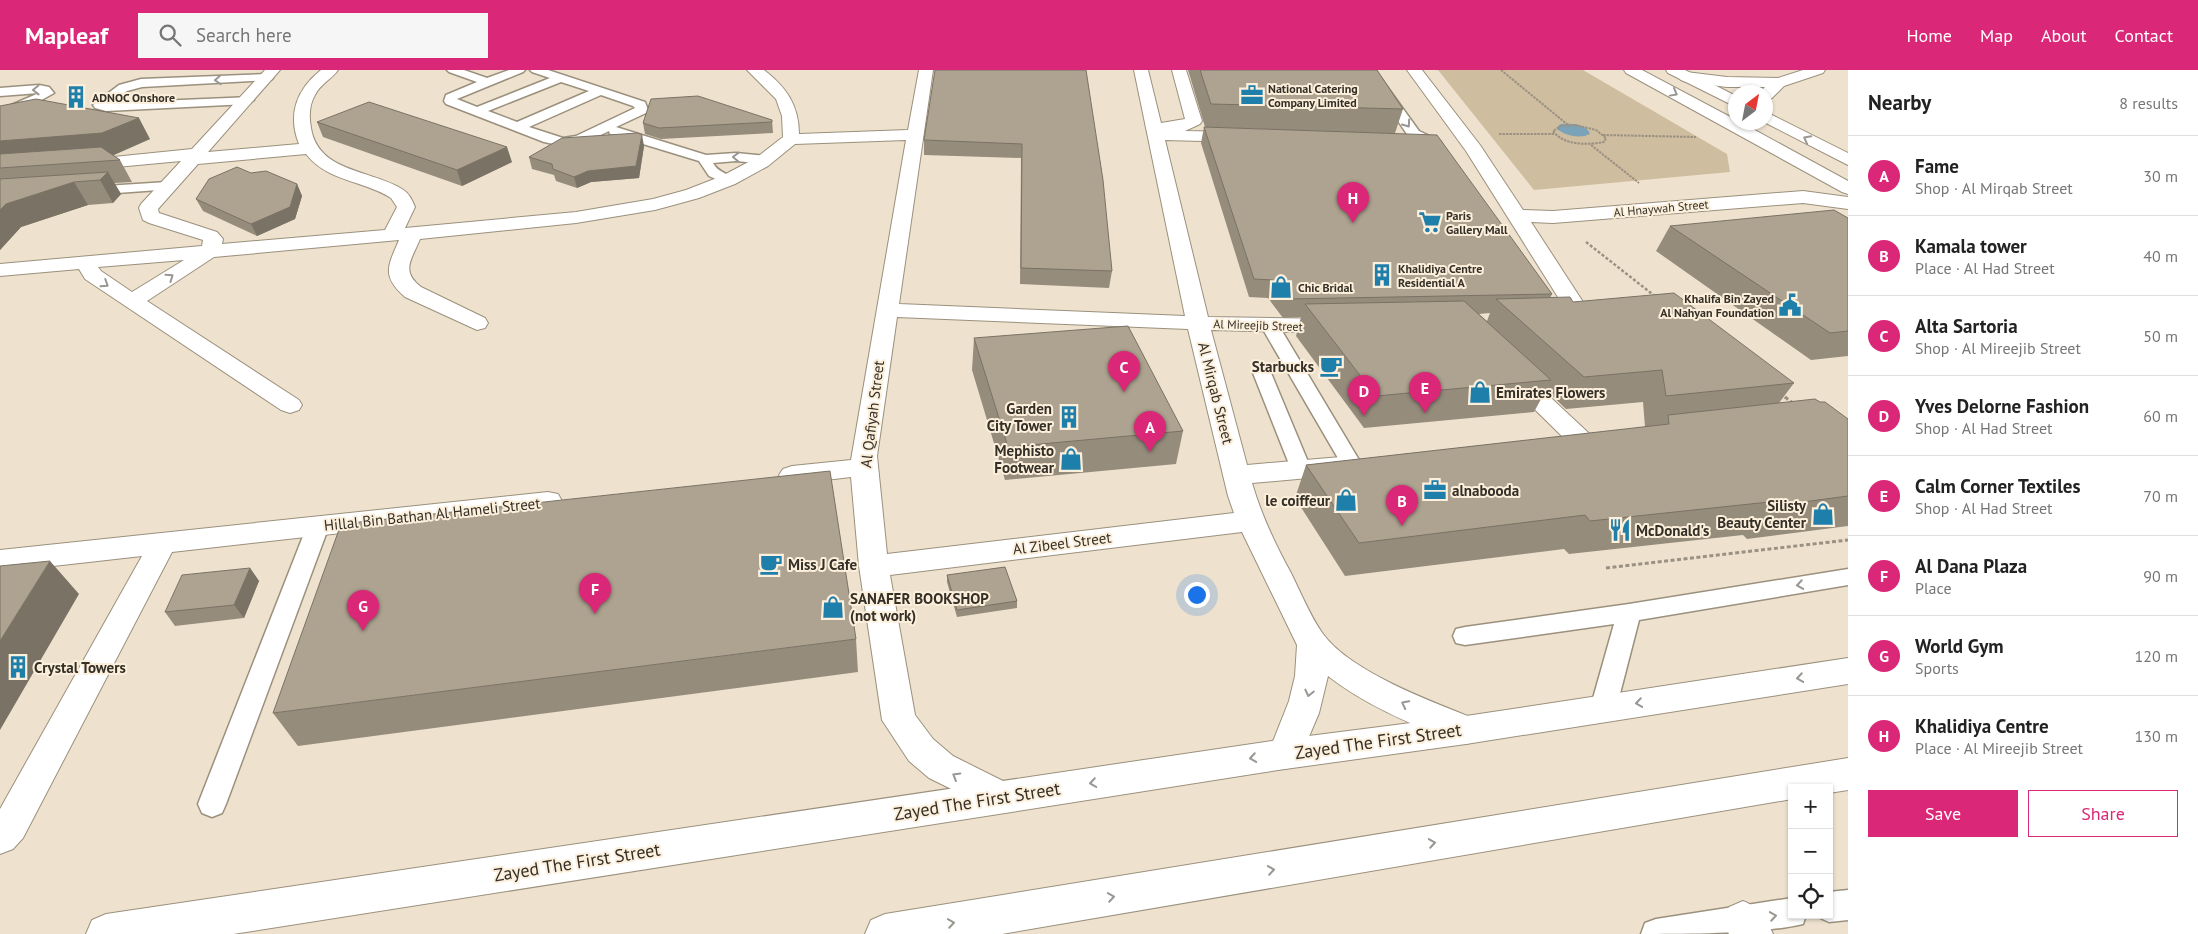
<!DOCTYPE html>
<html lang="en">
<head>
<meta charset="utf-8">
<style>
  body { margin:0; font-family:"PT Sans",sans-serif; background:#f6f6f6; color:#222 }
  .controls { position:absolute; right:15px; bottom:15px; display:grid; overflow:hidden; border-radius:0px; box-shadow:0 1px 4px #0004 }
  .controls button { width:45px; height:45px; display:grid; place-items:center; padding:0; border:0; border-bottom:1px solid #e0e0e0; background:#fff; color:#222; font:25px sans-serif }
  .compass { position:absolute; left:1728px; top:15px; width:45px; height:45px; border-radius:50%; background:#fff; box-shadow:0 1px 4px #0004; rotate:32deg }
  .you { position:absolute; left:1196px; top:524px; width:18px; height:18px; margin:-12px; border:4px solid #fff; border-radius:50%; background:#1a73e8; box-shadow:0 0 0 8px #1a73e833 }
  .badge { display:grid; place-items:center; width:32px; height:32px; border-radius:50%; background:#db2777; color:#fff; font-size:16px; font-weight:700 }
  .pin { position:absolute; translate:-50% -41px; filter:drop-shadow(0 1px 2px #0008) }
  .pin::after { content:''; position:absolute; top:26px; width:18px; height:15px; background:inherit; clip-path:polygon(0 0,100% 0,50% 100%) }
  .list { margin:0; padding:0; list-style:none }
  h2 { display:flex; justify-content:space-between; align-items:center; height:65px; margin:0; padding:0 20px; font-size:21px }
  h2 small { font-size:16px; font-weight:400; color:#767676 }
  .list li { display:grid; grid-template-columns:32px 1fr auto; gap:15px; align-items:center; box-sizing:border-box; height:80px; padding:0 20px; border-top:1px solid #e0e0e0 }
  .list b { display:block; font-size:19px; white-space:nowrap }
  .list p { margin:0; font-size:16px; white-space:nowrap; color:#767676 }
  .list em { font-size:16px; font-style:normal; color:#767676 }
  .actions { display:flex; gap:10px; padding:15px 20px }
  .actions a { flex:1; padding:11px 0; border:1px solid #db2777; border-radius:0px; text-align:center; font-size:18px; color:#db2777 }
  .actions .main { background:#db2777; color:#fff }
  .icon { flex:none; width:28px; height:28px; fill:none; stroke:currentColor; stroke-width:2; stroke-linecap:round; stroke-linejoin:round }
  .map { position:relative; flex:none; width:1848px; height:864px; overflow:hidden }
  header { display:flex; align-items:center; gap:30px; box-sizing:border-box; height:70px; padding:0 25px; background:#db2777; color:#fff }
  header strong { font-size:24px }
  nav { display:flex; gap:28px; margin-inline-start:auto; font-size:18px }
  .search { width:350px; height:45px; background:#f6f6f6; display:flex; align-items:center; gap:12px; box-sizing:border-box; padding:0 18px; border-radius:0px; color:#767676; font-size:19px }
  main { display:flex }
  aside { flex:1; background:#fff }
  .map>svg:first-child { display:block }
  .green { fill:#cfbd9f }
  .water { fill:#7aa2b9 }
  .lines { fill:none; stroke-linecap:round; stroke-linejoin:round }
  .service-casing { stroke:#9b907d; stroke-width:3 }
  .minor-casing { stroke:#9b907d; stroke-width:2 }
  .secondary-casing { stroke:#9b907d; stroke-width:2 }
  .path-far2 { stroke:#9a9182; stroke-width:2; stroke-dasharray:2.5 1; stroke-linecap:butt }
  .path-far1 { stroke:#9a9182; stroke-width:2.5; stroke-dasharray:3 2; stroke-linecap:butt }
  .path { stroke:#9a9182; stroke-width:3; stroke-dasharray:4 2.5; stroke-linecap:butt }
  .service { fill:#fff; fill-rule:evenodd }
  .minor { fill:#fff; fill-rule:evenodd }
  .secondary { fill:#fff; fill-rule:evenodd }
  .wall { fill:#968c7c; fill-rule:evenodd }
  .shaded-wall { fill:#7a7265 }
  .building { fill:#aea390; stroke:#7a7265 }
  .oneway { stroke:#9a9793 }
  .labels { text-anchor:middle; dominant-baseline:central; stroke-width:4; stroke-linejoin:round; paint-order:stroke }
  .far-poi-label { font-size:12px; font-weight:bold; fill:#342f27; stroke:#fcefdb; text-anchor:start }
  .far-street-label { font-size:12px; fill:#342f27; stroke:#fcefdb }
  .poi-label { font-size:15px; font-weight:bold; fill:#342f27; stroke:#fcefdb; text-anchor:start }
  .street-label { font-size:15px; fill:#342f27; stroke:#fcefdb }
  .near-street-label { font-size:18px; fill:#342f27; stroke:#fcefdb }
</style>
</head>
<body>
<header>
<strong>Mapleaf</strong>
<div class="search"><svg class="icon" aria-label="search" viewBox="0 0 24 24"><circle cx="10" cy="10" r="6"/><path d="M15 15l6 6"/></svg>Search here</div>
<nav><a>Home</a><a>Map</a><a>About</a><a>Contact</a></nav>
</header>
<main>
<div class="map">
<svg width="1848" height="864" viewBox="0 0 1848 864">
  <rect width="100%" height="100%" fill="#eee2ce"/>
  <path class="green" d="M1438,0H1583L1727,84L1730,102L1534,120Z"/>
  <path class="water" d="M1561,54C1571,53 1587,54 1590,64C1580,69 1566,66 1557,59L1558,56Z"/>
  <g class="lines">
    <defs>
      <path id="service" d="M447,0H464L487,8L509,0H525L523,2L457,29L477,37L550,8L532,2L530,0H548L645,32L648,40L646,43L616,57L706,85L736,83L766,86L773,90L766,94L736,91L713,93C718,103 729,103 736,111L729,115L709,106L699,91L610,64L609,61L584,73L563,76L544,72L446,34L444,31L446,25L477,12L449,2ZM561,12L589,21L517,52L488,41ZM601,25L633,36L635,38L576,66L563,68L529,57Z
        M1363,0H1375L1419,61L1440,71L1442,74L1440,77H1430L1409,67Z
        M267,4L273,8L271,10L142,17L127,21L110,33L252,27L254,30L248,34L106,41L95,38L93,35L119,15L141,9Z
        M39,15L49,17L54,23L22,41L0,48V40L39,23L0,26V18Z
        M167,112L174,116L172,119L90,125L83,121L90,117Z
        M1270,251L1276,252L1279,256L1362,395L1359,400L1352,402L1345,400L1342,395L1261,256L1264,252Z
        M1262,297L1268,299L1271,303L1311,399L1308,404L1301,406L1294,404L1291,399L1253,303L1256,299Z
        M318,448L326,451L329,456L226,734L222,743L212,747L202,743L198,734L307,456L310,451Z
        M1848,499V515L1639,550L1616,639L1612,647L1603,650L1594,647L1590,639L1614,554L1465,575L1456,573L1453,566L1456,559L1465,557L1629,534Z
        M1848,820V850L1829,852L1818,847L1817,845H1829V822Z
        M1792,828V845H1806L1803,854C1760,864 1687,864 1641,864L1645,853L1656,849Z"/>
      <path id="minor" d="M265,0H280L208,82L299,74C287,44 297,19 321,0H338C332,9 320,14 315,25C309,35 309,47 311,58C318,103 373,100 402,119C409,123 412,130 415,137L405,158L576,142L653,129L686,120L722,106L756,88L783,67L782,46L776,29L747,0H764C786,17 799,35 799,64L908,60L919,0H933L899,234L1185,246L1134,0H1148L1161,53L1185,49L1172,0H1186L1202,51L1200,54L1185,61L1240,62L1246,63L1248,67L1246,71L1240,72L1165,70L1208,247L1335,249L1343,251L1346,256L1343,261L1335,263L1211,260L1247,395L1341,387L1350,390L1354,396L1350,402L1341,405L1252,413C1261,444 1275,474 1291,503C1301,523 1310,546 1323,564C1352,603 1433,632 1478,650L1483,660L1478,670L1466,674C1418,658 1368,637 1328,606L1319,643L1297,695L1285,699L1273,695L1268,684L1289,631L1295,606L1297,575L1242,462L890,505L915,645L933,669L953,686L1013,716L1018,727L1013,738L1000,743L929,708L909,691L882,650L859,496L851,407L792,414L783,411L779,405L783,399L792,396L851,390L906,70L795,74L768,96L735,114L699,128L655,140L576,153L420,169C412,189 400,201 421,217L485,248L488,253L485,258L477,260L405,227C381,206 388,196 399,170L214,187L147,231L299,330L302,335L299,340L290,343L281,340L85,209L79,199L0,206V194L202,176L203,170L149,153L143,150L139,138L141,134L181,91L84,100L78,99L75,95L78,91L84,90L192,79ZM306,84C328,112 363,110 391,128L397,137L385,160L222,174L223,169L217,162L159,143L158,139L198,94ZM184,190L132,222L101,201L98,197ZM897,247L1188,259L1228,426L1234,443L887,484L877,386Z
        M1407,0H1422L1480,75L1523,140L1553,141L1803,121L1848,127V139L1803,133L1553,153L1531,152L1583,232L1586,240C1577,253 1564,260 1548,256L1545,251L1548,246L1564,240L1561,232L1466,81Z
        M1803,0H1825L1823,3L1784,16L1772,28L1766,30V22H1760L1765,17H1727L1686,12L1681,10L1678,7L1681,4L1686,2L1727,7L1778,8Z
        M1513,298L1521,300L1595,369L1599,375L1595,381L1586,383L1577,381L1505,310L1501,305L1505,300Z
        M548,422L558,424L562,431L558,438L548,440L172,482L23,768L13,779L0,784V739L142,486L0,502V480Z
        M1743,831C1760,838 1766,847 1773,864H1729L1723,851L1729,837Z"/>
      <path id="secondary" d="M1624,0H1642L1736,50V52H1740L1848,111V124L1842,122L1626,3Z
        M1666,0H1685L1736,26V37L1668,3Z
        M1766,42L1848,83V95L1764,52Z
        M1848,588V614L1466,674L1285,699L233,864H86L92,850L106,844L1285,669L1466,646Z
        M1848,688V720L1829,723V718H1792V729L1002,864H865L871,850L885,844Z"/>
    </defs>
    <use href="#service" class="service-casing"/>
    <use href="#minor" class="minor-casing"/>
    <use href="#secondary" class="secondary-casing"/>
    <path class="path-far2" d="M1501,0L1568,55
      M1575,55L1596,60L1606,68L1604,72C1588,75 1564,76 1553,61L1561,56Z
      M1499,64H1555
      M1603,65L1696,67
      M1591,75L1639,113"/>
    <path class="path-far1" d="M1586,172L1656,227
      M1781,324L1786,328"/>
    <path class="path" d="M1785,327L1794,334
      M1606,498L1848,470"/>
    <use href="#service" class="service"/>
    <use href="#minor" class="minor"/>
    <use href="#secondary" class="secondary"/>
  </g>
  <path class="wall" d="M1086,0L1112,201L1109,218L1020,214L1021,88L924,85V70Z
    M1188,0H1377L1403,39L1395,63L1552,224L1550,228L1573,232L1794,313L1779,333L1820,332L1848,349V456L1747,469L1743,465L1569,484L1564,479L1345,506L1295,428L1306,395L1645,357L1643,332L1566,339L1546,320L1534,342L1364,358L1296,266L1301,247L1283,248L1268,228L1249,227L1201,73L1204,57H1205ZM1490,243L1487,251L1479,244Z
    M0,36L150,69L113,85L120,90L132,112L114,113L121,124L113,133L88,135L21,157L0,180Z
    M772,50L773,63L661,69L645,64L643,53Z
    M317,52L512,92L462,116L323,67Z
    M644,76L639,108L591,112L577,118L556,111L554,105L532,99L529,87Z
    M251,103L297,114L302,126L295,149L257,166L203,141L196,129Z
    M1848,148V286L1811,290L1656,181L1670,156Z
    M974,268L1183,361L1176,394L1005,410L972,300Z
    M250,498L259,511L244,548L175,556L165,542Z
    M947,505L1017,531V538L957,547L947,512Z
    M856,569L858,602L298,676L273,643Z"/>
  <path class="shaded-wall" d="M139,48L150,69L114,85L0,95V71Z
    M642,65L644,76L639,108L591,112L577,118L574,107Z
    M507,77L512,92L462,116L457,100Z
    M108,102L121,124L113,133L100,110Z
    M74,112L88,135L21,157L0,180V140L6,134Z
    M297,114L302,126L295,149L257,166L251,154Z
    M50,491L79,524L0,660V571Z
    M250,498L259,511L244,548L234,535Z"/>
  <path class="building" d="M935,0H1086L1103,110L1112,201L1021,198L1022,74L924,70Z
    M1200,0H1377L1403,39L1211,34Z
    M698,26L772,50V52L659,58L643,53L651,29Z
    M36,29L139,48L102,63L0,71V36Z
    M369,32L507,77L457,100L317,52Z
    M1204,57L1437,65L1552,224L1288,229L1273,210L1254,209Z
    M638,63L642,65L636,96L588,101L574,107L553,99L552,94L529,87L562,68Z
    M101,77L120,90L0,98V84Z
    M237,97L251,103L266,101L297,114L290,137L251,154L196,129L209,109Z
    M108,102L100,110L74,112L6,134L0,140V109Z
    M1834,140L1848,148V261L1830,263L1670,156Z
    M1674,223L1794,313L1666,326L1662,300L1584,307L1496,229L1570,227L1573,232Z
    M1464,231L1551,310L1376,326L1305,234Z
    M1128,256L1183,361L1008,377L974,268Z
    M1815,329L1820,332H1825L1848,349V426L1773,436L1769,432L1590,451L1585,445L1359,473L1306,395L1669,354L1668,345Z
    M830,401L856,569L273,643L341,454Z
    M50,491L0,571V496Z
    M1005,497L1017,531L957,540L947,505Z
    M250,498L234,535L165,542L182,505Z"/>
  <defs><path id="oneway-chevron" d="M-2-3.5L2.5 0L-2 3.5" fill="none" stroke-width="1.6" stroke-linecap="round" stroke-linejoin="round" transform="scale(1.25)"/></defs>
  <g class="oneway">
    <use href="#oneway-chevron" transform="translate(218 10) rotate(177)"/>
    <use href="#oneway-chevron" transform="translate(36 20) rotate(179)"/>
    <use href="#oneway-chevron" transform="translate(1674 23) rotate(29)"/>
    <use href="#oneway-chevron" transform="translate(1407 54) rotate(55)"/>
    <use href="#oneway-chevron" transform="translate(1807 69) rotate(-152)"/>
    <use href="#oneway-chevron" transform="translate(736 87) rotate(-179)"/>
    <use href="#oneway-chevron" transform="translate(170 207) rotate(-35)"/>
    <use href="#oneway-chevron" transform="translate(105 214) rotate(33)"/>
    <use href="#oneway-chevron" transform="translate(1800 515) rotate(171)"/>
    <use href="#oneway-chevron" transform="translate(1800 608) rotate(171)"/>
    <use href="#oneway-chevron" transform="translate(1309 623) rotate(103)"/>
    <use href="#oneway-chevron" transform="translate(1639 633) rotate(171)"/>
    <use href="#oneway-chevron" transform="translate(1405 634) rotate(-153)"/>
    <use href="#oneway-chevron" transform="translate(1253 688) rotate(171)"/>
    <use href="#oneway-chevron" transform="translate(956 706) rotate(-150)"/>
    <use href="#oneway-chevron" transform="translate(1093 713) rotate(171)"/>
    <use href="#oneway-chevron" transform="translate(1432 773) rotate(-9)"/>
    <use href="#oneway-chevron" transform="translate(1271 800) rotate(-9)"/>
    <use href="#oneway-chevron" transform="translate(1111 827) rotate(-9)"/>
    <use href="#oneway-chevron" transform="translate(1773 846) rotate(-9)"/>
    <use href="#oneway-chevron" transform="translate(951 853) rotate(-9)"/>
  </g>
  <defs>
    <symbol id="office-bare" viewBox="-9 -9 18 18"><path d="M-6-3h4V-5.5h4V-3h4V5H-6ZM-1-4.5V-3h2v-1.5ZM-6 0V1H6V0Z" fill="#1f7fab" stroke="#fcefdb" stroke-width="2.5" paint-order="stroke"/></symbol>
    <symbol id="building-bare" viewBox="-9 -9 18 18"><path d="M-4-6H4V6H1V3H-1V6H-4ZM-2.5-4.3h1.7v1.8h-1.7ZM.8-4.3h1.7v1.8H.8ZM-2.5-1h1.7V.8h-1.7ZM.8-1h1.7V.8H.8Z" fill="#1f7fab" stroke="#fcefdb" stroke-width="2.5" paint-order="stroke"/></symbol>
    <symbol id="supermarket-bare" viewBox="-9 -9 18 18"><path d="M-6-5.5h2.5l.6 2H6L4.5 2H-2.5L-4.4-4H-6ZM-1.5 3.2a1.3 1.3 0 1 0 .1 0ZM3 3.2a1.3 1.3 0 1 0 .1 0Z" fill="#1f7fab" stroke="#fcefdb" stroke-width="2.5" paint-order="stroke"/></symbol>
    <symbol id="shop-bare" viewBox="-9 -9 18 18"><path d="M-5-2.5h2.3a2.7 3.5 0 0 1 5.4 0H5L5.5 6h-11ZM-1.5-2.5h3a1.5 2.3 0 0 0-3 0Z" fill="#1f7fab" stroke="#fcefdb" stroke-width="2.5" paint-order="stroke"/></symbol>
    <symbol id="civic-bare" viewBox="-9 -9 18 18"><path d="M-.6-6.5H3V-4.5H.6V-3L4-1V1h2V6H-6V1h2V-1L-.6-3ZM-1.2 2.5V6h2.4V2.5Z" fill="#1f7fab" stroke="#fcefdb" stroke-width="2.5" paint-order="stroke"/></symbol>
    <symbol id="cafe-bare" viewBox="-9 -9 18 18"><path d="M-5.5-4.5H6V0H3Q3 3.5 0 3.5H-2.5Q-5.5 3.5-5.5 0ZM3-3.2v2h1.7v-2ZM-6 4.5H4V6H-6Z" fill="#1f7fab" stroke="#fcefdb" stroke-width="2.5" paint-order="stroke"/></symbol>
    <symbol id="restaurant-bare" viewBox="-9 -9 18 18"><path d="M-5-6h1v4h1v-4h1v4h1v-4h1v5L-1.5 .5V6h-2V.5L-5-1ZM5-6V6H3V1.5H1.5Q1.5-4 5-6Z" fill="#1f7fab" stroke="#fcefdb" stroke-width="2.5" paint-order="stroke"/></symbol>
  </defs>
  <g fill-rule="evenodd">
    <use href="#office-bare" x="1236" y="9" width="32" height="32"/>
    <use href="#building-bare" x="60" y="11" width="32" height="32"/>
    <use href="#supermarket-bare" x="1414" y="136" width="32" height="32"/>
    <use href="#building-bare" x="1366" y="189" width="32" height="32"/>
    <use href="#shop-bare" x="1265" y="201" width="32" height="32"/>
    <use href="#civic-bare" x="1774" y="219" width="32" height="32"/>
    <use href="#cafe-bare" x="1315" y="280" width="32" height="32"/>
    <use href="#shop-bare" x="1464" y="306" width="32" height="32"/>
    <use href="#building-bare" x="1053" y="331" width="32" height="32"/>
    <use href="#shop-bare" x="1055" y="373" width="32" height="32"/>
    <use href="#office-bare" x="1419" y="404" width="32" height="32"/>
    <use href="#shop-bare" x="1330" y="414" width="32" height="32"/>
    <use href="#shop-bare" x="1807" y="428" width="32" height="32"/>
    <use href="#restaurant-bare" x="1604" y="444" width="32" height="32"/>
    <use href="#cafe-bare" x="755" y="478" width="32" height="32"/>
    <use href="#shop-bare" x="817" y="521" width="32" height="32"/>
    <use href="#building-bare" x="2" y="581" width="32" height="32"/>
  </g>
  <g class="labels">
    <g class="far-poi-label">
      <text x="1268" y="18">National Catering<tspan x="1268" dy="14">Company Limited</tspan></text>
      <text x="92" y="27">ADNOC Onshore</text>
      <text x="1446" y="145">Paris<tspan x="1446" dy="14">Gallery Mall</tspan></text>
      <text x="1398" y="198">Khalidiya Centre<tspan x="1398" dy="14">Residential A</tspan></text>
      <text x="1298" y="217">Chic Bridal</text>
      <text x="1774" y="228" text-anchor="end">Khalifa Bin Zayed<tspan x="1774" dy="14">Al Nahyan Foundation</tspan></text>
    </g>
    <g class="far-street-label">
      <text transform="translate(1661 138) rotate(-5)">Al Hnaywah Street</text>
      <text transform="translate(1258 255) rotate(2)">Al Mireejib Street</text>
    </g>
    <g class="poi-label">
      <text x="1314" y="296" text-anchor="end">Starbucks</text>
      <text x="1496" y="322">Emirates Flowers</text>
      <text x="1052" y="338" text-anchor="end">Garden<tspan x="1052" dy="17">City Tower</tspan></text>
      <text x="1054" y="380" text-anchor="end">Mephisto<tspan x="1054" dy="17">Footwear</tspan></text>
      <text x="1452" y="420">alnabooda</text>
      <text x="1330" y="430" text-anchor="end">le coiffeur</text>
      <text x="1806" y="435" text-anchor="end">Silisty<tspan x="1806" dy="17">Beauty Center</tspan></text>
      <text x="1636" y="460">McDonald's</text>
      <text x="788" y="494">Miss J Cafe</text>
      <text x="850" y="528">SANAFER BOOKSHOP<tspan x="850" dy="17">(not work)</tspan></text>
      <text x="34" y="597">Crystal Towers</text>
    </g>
    <g class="street-label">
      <text transform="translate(1216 323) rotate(76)">Al Mirqab Street</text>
      <text transform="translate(872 344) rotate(-83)">Al Qafiyah Street</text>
      <text transform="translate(432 444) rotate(-6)">Hillal Bin Bathan Al Hameli Street</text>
      <text transform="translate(1062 473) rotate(-7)">Al Zibeel Street</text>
    </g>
    <g class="near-street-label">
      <text transform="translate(1378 671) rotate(-8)">Zayed The First Street</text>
      <text transform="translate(977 731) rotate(-9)">Zayed The First Street</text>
      <text transform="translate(577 792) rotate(-9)">Zayed The First Street</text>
    </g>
  </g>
</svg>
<div class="controls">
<button>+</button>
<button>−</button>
<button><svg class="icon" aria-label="locate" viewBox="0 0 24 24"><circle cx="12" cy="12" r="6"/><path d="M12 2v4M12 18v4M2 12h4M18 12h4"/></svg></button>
</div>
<svg class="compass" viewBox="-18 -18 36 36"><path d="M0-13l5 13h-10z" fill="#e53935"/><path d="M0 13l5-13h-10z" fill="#767676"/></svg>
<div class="you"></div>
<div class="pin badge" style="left:1150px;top:382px">A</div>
<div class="pin badge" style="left:1402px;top:456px">B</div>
<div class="pin badge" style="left:1124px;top:322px">C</div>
<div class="pin badge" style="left:1364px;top:346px">D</div>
<div class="pin badge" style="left:1425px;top:343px">E</div>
<div class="pin badge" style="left:595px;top:544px">F</div>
<div class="pin badge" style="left:363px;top:561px">G</div>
<div class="pin badge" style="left:1353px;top:153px">H</div>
</div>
<aside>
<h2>Nearby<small>8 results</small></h2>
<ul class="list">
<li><span class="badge">A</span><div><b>Fame</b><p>Shop · Al Mirqab Street</p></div><em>30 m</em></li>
<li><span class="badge">B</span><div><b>Kamala tower</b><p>Place · Al Had Street</p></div><em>40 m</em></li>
<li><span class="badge">C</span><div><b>Alta Sartoria</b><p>Shop · Al Mireejib Street</p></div><em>50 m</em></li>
<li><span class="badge">D</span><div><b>Yves Delorne Fashion</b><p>Shop · Al Had Street</p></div><em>60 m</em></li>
<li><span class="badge">E</span><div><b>Calm Corner Textiles</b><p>Shop · Al Had Street</p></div><em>70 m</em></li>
<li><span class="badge">F</span><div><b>Al Dana Plaza</b><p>Place</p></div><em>90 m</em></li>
<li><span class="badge">G</span><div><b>World Gym</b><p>Sports</p></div><em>120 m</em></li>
<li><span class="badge">H</span><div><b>Khalidiya Centre</b><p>Place · Al Mireejib Street</p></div><em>130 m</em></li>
</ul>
<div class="actions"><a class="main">Save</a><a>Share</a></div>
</aside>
</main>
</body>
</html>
